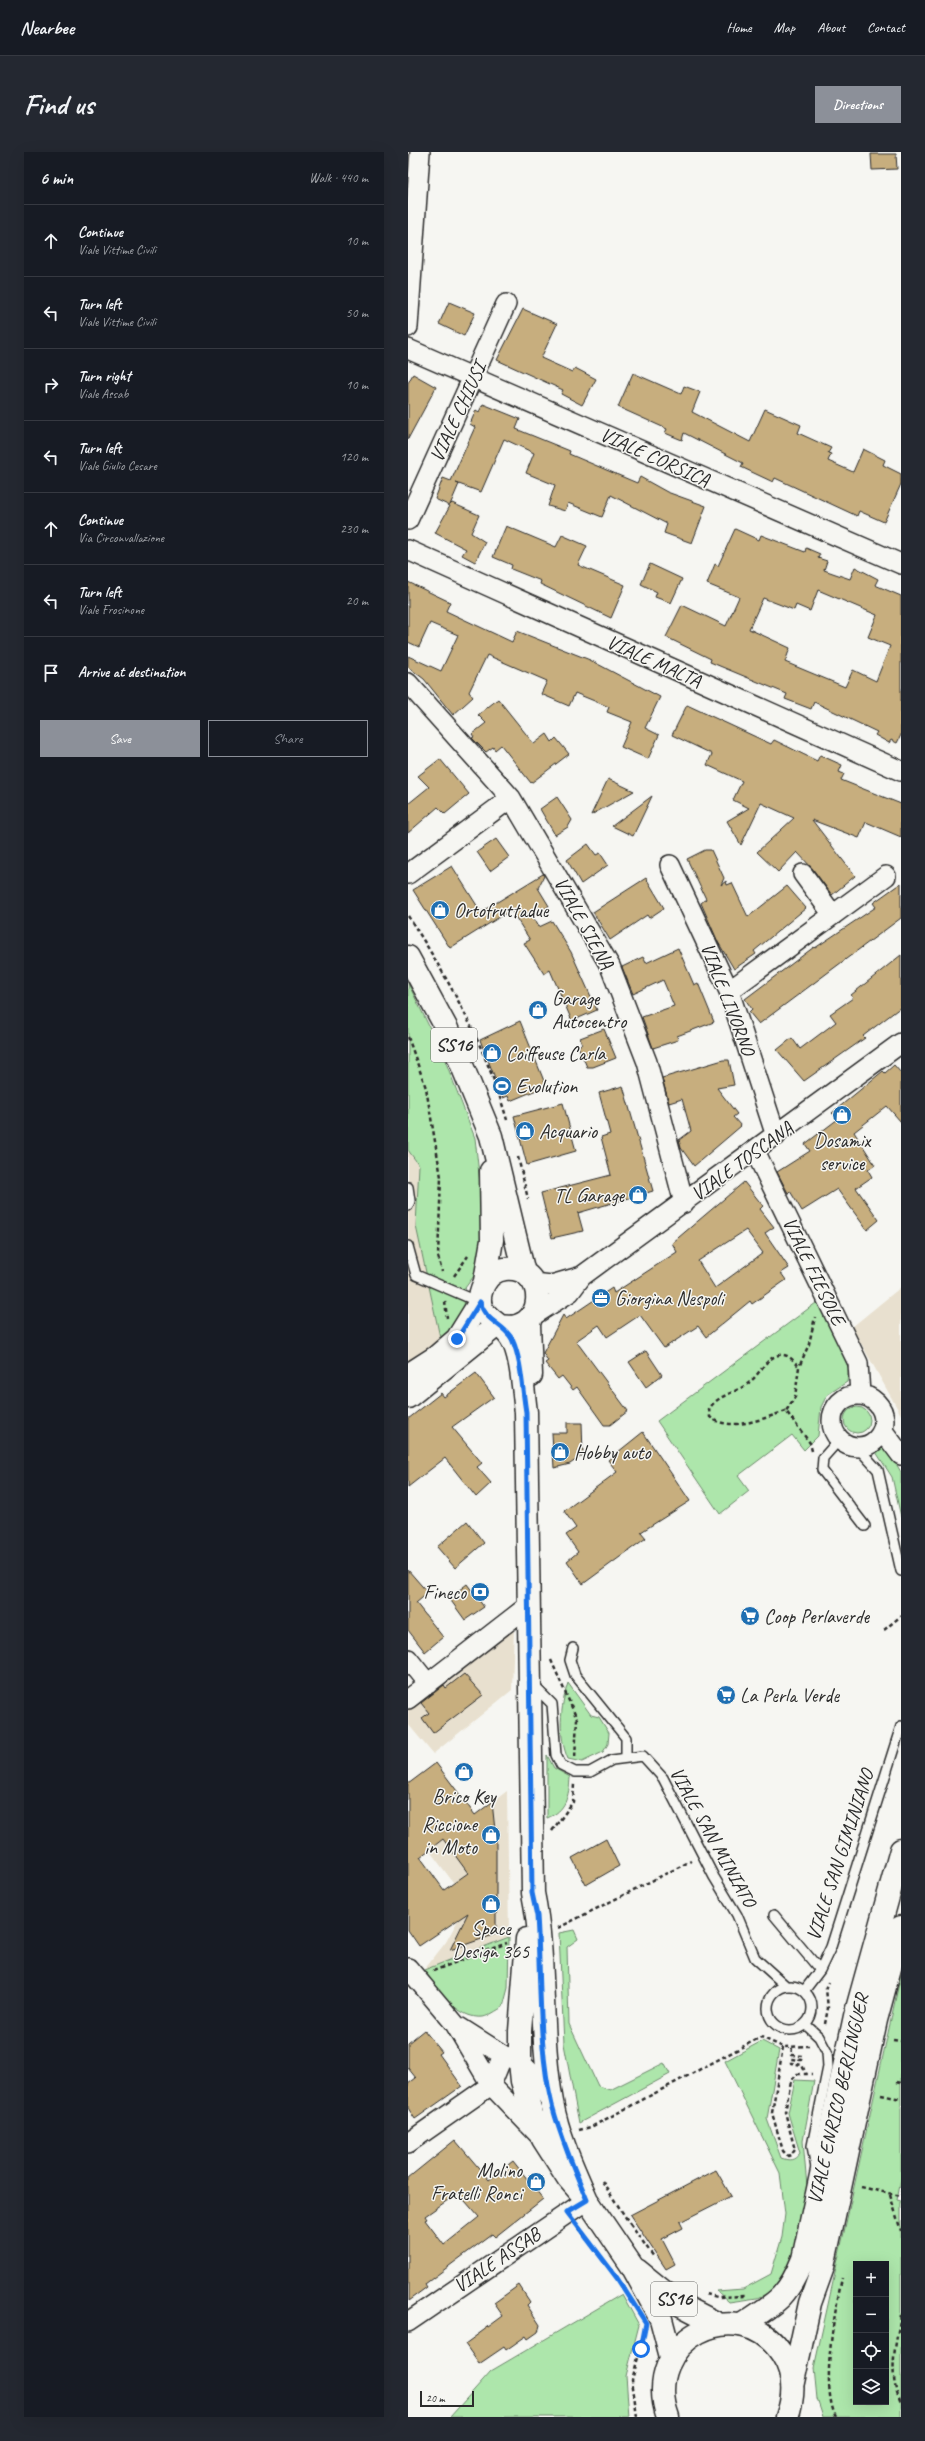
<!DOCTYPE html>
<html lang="en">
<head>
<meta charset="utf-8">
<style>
  body { margin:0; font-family:Caveat,sans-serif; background:#242831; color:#f1f3f6 }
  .controls { position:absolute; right:12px; bottom:12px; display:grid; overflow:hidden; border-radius:0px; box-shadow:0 4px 16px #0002 }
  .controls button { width:36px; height:36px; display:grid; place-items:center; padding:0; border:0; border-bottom:1px solid #363941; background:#171b24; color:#f1f3f6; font:20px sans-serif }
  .scale { position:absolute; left:12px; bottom:10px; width:54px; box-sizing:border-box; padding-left:4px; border:2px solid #2b2b2b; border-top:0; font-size:11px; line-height:14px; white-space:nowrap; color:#2b2b2b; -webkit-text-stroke:3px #f6f6f2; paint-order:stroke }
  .stop { position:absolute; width:12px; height:12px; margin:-9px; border:3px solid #1a73e8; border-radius:50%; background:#fff }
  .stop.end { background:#1a73e8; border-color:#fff; box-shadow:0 1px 4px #0008 }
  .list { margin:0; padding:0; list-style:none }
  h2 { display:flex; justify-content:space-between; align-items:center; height:52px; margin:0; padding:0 16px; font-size:17px }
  h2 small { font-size:13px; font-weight:400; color:#9ea1a6 }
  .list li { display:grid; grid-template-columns:26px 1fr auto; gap:12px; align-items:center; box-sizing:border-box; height:72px; padding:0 16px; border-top:1px solid #363941 }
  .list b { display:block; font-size:15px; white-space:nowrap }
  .list p { margin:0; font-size:13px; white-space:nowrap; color:#9ea1a6 }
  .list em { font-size:13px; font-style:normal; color:#9ea1a6 }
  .actions { display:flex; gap:8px; padding:12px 16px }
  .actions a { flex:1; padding:9px 0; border:1px solid #8c9099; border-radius:0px; text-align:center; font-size:14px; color:#8c9099 }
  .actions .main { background:#8c9099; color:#fff }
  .icon { flex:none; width:22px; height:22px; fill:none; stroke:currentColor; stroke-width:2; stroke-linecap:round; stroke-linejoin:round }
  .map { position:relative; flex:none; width:493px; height:2265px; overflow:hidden; border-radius:0px }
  header { display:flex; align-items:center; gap:24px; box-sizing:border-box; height:56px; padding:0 20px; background:#171b24; border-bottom:1px solid #363941 }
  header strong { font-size:19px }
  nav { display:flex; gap:22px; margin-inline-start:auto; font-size:14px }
  .intro { display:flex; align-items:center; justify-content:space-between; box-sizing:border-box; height:96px; padding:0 24px }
  h1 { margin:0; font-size:28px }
  .button { padding:10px 18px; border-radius:0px; background:#8c9099; color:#fff; font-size:14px; font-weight:700 }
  main { display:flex; gap:24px; padding:0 24px }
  aside { flex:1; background:#171b24; border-radius:0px; box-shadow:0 4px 16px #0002 }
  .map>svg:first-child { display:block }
  .built { fill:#e8e0cf }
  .green { fill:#ade6ab; stroke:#6c886b; fill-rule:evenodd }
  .building { fill:#c7ae7e; stroke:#2b2b2b; fill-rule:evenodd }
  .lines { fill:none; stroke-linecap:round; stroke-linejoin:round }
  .lane-casing { stroke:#2b2b2b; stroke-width:12 }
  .street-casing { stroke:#2b2b2b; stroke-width:22 }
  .secondary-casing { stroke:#2b2b2b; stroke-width:25 }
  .primary-casing { stroke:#2b2b2b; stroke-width:25 }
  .path { stroke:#2b2b2b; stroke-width:2.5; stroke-dasharray:4 3; stroke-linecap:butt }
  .lane { stroke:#f6f6f2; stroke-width:9 }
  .street { stroke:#f6f6f2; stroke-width:19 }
  .secondary { stroke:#f6f6f2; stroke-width:22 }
  .primary { stroke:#f6f6f2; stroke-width:22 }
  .route { stroke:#1a73e8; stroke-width:5 }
  .labels { text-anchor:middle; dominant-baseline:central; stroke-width:3; stroke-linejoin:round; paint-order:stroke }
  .shield { fill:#f6f6f2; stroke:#686867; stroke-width:1 }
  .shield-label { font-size:19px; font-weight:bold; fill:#2b2b2b }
  .street-label { font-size:20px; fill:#2b2b2b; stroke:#f6f6f2 }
  .poi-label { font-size:20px; fill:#2b2b2b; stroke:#f6f6f2; text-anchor:start }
</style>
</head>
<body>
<header>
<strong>Nearbee</strong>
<nav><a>Home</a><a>Map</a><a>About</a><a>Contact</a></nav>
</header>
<div class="intro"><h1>Find us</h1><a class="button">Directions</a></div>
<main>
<aside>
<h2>6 min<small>Walk · 440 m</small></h2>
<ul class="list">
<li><svg class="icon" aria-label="ahead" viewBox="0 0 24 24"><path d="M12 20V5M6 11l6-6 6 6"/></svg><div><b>Continue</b><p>Viale Vittime Civili</p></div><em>10 m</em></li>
<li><svg class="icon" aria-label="left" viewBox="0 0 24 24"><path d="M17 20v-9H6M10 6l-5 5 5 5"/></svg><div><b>Turn left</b><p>Viale Vittime Civili</p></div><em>50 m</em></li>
<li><svg class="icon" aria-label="right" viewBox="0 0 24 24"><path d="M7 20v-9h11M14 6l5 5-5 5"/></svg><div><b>Turn right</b><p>Viale Assab</p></div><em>10 m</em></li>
<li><svg class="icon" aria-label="left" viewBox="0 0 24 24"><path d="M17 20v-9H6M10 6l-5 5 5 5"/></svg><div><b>Turn left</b><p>Viale Giulio Cesare</p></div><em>120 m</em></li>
<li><svg class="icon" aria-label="ahead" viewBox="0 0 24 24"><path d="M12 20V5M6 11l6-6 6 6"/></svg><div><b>Continue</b><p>Via Circonvallazione</p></div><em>230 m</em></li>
<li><svg class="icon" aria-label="left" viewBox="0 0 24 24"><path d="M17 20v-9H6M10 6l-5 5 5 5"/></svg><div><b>Turn left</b><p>Viale Frosinone</p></div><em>20 m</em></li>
<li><svg class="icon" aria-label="arrive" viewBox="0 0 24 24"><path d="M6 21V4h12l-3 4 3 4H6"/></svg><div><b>Arrive at destination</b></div></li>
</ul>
<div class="actions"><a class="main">Save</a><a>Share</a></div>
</aside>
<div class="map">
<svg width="493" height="2265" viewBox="0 0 493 2265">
  <rect width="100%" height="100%" fill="#f6f6f2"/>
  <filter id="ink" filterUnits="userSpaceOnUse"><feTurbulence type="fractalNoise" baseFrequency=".025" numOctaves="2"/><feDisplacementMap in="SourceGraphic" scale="8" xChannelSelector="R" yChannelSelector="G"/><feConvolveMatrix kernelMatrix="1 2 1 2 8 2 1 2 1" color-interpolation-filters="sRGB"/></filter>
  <g filter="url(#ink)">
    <path class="built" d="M0,998L11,1013L8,1074L33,1190L0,1212Z
      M493,1135V1263L444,1175Z
      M106,1475L104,1538L25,1602L0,1572V1558Z
      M99,1639L101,1785L16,1818L38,1790L60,1750L21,1698Z"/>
    <path class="green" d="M0,831L35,903L67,986L79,1095L74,1113L57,1136L56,1160L33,1190L8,1074L11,1013L0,998Z
      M412,1148L441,1217L439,1230L419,1243L413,1255L410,1284L396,1298L384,1283L330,1324L341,1339L312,1362L249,1269Z
      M436 1268a13 13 0 1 1 26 0a13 13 0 1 1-26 0Z
      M471,1293H477L493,1320V1365L484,1325L468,1300Z
      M160,1531L183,1563L191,1565L201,1581L200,1592L195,1600L174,1610L160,1607C150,1584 152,1555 160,1531Z
      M139,1603L146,1616L162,1625C161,1644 158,1659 139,1666Z
      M166,1778L170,1787L159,1795L161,1872L190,1934L202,1938L256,1911L262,1922L171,1971L156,1892L151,1781Z
      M101,1785L100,1836L95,1855C89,1858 81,1864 75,1865C49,1868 29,1836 16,1818Z
      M493,1822V2026L489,2048L493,2049V2265H415L409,2247L406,2216ZM448,2112H478V2250H448Z
      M354,1889L371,1898L359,1967L373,2006C382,2009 386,2009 392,2001L380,1961L387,1928L406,1929L395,1989L400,2046L385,2109L369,2137L349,2146L321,2150L309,2139L335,2137L363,2122L374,2085L377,2062L372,2021L317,1909Z
      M214,2142L231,2173L218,2224L221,2265H42L83,2219Z"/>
    <path class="building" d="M463,2H488L489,17L464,18Z
      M41,150L67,161L56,184L31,172Z
      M115,157L149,172L133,206L164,220L167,216L188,227L174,253L153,242L155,238L89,208Z
      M225,221L273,242L276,234L292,240L284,260L342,290L357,257L393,273L390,281L423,296L420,301L423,302L420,309L445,320L455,297L477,308L475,313L493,322V332L476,370L451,359L449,364L367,326L365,330L333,315L335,311L276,281L274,288L257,281L259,277L210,255Z
      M5,222L28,235L0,287V231Z
      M75,252L112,267L108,277L162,299L161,302L229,331L232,325L259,340L298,354L284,391L256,381L259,372L203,343L194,365L160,351L157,359L140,354L147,333L118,321L126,301L96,287L73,340L48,331L51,332L42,353L44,351L71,363L63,381L77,390L67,410L54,403L58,397L27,381L42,354L27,347L35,326L43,329L67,275L62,272L68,258L71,260Z
      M98,374L148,395L154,383L179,394L170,413L217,433L203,466L132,432L133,429L103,417L104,413L85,405Z
      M327,377L351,388L353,383L397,400L398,396L412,402L410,406L419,409L416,418L442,427L447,415L470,427L467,433L493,444V583L489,591L483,588L481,591L467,583L469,580L406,550L403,557L377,547L379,542L302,510L303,507L258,485L274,453L318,474L331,445L299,432L307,412L310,414ZM410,438L469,463L460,485L482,494L468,529L445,518L437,535L377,510L382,496L341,477L355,446L386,458L388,453L402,459Z
      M242,412L274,427L263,451L247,445L249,440L233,432Z
      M0,430L42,450L38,459L104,490L109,479L182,508L252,545L237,576L251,583L240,607L213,595L224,570L199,560L201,555L167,541L161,554L133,542L139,529L79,503L61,540L65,545L45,563L16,527L0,515V504L33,519L50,483L22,471L11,495L0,490Z
      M90,547L126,592L139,582L144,590L148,586L161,602L123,631L93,593L87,598L85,595L78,600L64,586L66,585L64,582L78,571L70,563Z
      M279,553L363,592L366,588L409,609L412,603L434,613L431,620L436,622L433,628L493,652V685L458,670L451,686L404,668L447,724L424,743L404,716L389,700L370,720L349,700L386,666L353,651L333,693L319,669L341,656L325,648L334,629L299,613L304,602L264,583Z
      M32,607L61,642L37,662L30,655L0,681V652L21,635L10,624Z
      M200,627L226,639L183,663Z
      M244,644L225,684L204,674Z
      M149,645L164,668L160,675L147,683L132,657Z
      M88,687L101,705L82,719L69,700Z
      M180,692L188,703L192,701L200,713L173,732L159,708Z
      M297,698H303L316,726L313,733L318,729L319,733L324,731L340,765L379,734L398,756L346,799L348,802L326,817L310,790L293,751L298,747L279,707Z
      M44,714L73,760L135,722L136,724L130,736L141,754L125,765L131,775L144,769L163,800L189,858L164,869L142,818L136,822L116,791L122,788L103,758L42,796L5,738Z
      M238,726L256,756L241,766L239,763L202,788L185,760Z
      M493,731V766L351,872L341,860L344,857L337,847L406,795L407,796L468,755L465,751Z
      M270,796L286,833L290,831L306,870L269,884L270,888L245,896L234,865L266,854L255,828L225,842L214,815L235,805L238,811Z
      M493,803V855L455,884L457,886L396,929L369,898L384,886L392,897L428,870L422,862L445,846L443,843Z
      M112,869L138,934L102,949L100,944L95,946L72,888Z
      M196,877L208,906L185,915H179L170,894L174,892L172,886Z
      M315,908H321L326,933L309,936L329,962L325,965L333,974L286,1014L273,996L271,988L283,979L274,947L261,951L254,926Z
      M486,913L493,921V970L479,954L446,980L467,1013L460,1018L464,1025L448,1036L471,1068L459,1078L429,1037L394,1059L382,1039L380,1041L369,1020L402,999L397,992L430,967L424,961L475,919L477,921Z
      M215,934L245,1039L170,1061L175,1079L144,1086L133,1041L203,1023L193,985L202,982L191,941Z
      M155,951L168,999L119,1013L106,964Z
      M336,1030L355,1054L352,1057L366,1075L357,1081L381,1116L373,1121L378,1128L344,1152L342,1149L298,1185L290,1174L256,1196L232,1163L199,1185L191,1173L168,1189L220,1259L202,1273H196L169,1235L165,1238L154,1224L150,1227L137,1211L140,1209L135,1201L155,1163L158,1167L204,1136L206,1141L269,1100L264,1091ZM338,1078L355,1101L307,1136L290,1109Z
      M238,1199L254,1223L238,1235L221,1210Z
      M68,1221L86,1245L44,1275L74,1311L69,1315L83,1331L68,1345L37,1306L0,1335V1267L33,1241L36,1245Z
      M159,1271H174L175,1303L162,1312L146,1316L144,1281H159Z
      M235,1280L282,1349L233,1380L238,1386L175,1432L159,1409L170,1400L158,1383L168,1376L156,1359L209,1320L200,1308Z
      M59,1369L76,1391L47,1416L29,1395Z
      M0,1418L20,1441L8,1451L35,1485L17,1500L0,1478Z
      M59,1432L76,1455L57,1468L41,1446Z
      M56,1522L75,1543L25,1581L14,1566L21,1561L13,1551L36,1533L38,1536Z
      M28,1611L67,1663L84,1650L88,1688V1782L42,1798L60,1761L11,1794L0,1778V1632ZM35,1687L60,1721L36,1738L12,1705Z
      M198,1687L211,1714L178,1733L164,1706Z
      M16,1878L34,1900L31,1902L54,1934L7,1967L0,1956V1932L8,1926L0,1916V1891Z
      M47,1988L81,2028L105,2009L135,2047L87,2085L84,2082L17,2132L19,2135L0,2149V2026ZM50,2041L71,2065L36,2093L17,2068L19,2067L17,2064Z
      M308,2018L323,2044L272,2070L275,2076L254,2087L267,2112L258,2117L222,2063Z
      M111,2133L122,2150L119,2153L132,2173L130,2180L120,2187L118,2184L98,2198L96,2195L71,2212L57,2192L95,2164L86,2151Z"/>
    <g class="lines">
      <defs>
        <path id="lane" d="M0,1035L2,1049L0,1054
          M0,1094L8,1123L71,1150
          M431,1288L415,1306L414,1318L457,1374
          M450,1296L470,1318L493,1419
          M165,1496L162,1508L167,1523L218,1586V1605
          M125,1533L144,1552L148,1603L153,1613L167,1620H182L204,1608L235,1604L255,1626L306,1725L329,1763L347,1806L378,1834
          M366,1763L412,1818
          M360 1856a22 22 0 1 1 44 0a22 22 0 1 1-44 0Z
          M396,1839L412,1818L423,1795L493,1574
          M397,1872L411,1885L419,1900L420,1915L404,1994L408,2016"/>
        <path id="street" d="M0,175L12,0
          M0,197L493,412
          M0,368L98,152
          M0,398L493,619
          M0,531L103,646L202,814L239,910L276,1051
          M262,713L321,839L368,984
          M0,722L103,646
          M395,722L425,763
          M321,839L478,724
          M347,999L450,1211L452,1242
          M174,1124L493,891
          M123,1165L162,1140L174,1124L143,1133L126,1131
          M424 1269a26 26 0 1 1 52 0a26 26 0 1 1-52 0Z
          M475,1279L493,1303
          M0,1507L20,1532
          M0,1547L120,1454
          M0,1816L47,1872L83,1933L131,1983
          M51,1875L95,1903L112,1910L127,1925L144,1951
          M0,1991L83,1933L95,1903
          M0,2170L179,2048"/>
        <path id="secondary" d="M0,1223L28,1205L49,1187L72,1150
          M0,1245L89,1173
          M333,2173C367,2151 379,2147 395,2107L447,1864L493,1698
          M385,2230L402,2151L415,2115L468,1868L493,1775"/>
        <path id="primary" d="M0,805L39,877L83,984L116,1121
          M77,1129L84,1088L83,1019
          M89,1173C139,1187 143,1113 97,1117C88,1118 80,1124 76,1132C61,1164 90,1166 103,1186C114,1203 115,1239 118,1260L125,1741C139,1809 131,1881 144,1950C150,1984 165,2016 179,2048
          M123,1223L121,1172L123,1165
          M119,1787L112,1879V1910L114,1929L124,1963L135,1987L160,2026L179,2048L224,2114L253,2167L263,2205
          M229,2118L271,2152L312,2173
          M260,2265C232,2188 331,2137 374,2202C387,2222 387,2243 379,2265"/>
      </defs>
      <use href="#lane" class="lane-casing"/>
      <use href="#street" class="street-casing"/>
      <use href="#secondary" class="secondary-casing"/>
      <use href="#primary" class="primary-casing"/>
      <path class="path" d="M0,764C41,827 78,895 99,968
        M0,885L18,936L33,1025L30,1104L34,1120
        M110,1005L120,1047
        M46,1124L60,1104
        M37,1149L39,1166
        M378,1259C356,1266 323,1281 302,1265L301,1257C311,1241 331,1241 344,1228C352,1221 357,1208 368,1204C378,1200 385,1207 391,1215
        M404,1299L402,1291L378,1259L387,1245L391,1215L401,1192L407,1165
        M476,1478L493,1464
        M143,1508L169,1567L167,1606
        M274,1637L282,1630
        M144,1679L165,1650L166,1632
        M150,1776L283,1709
        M25,1819L99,1791
        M417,1872L420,1856L418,1837L421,1830
        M485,1888L493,1889
        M375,1895L364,1961L375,1999L380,2004L383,2003L387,1998L377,1960L383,1929L389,1922H404
        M384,1896L383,1903L394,1904L393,1908L383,1907V1911L394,1913L398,1922
        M489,1930L493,1931
        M473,1943L493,1947
        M171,1978L183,1975L353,1885L375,1895L401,1894
        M194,2029L222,2072
        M453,2035L493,2044
        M482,2043L493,2079
        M222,2072L246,2105
        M170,2075L179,2087
        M298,2142L309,2145L339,2144
        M493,2163C488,2192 479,2222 493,2250
        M229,2265L224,2228L236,2183
        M428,2265C412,2234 427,2159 434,2126"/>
      <use href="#lane" class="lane"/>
      <use href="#street" class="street"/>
      <use href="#secondary" class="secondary"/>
      <use href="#primary" class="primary"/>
    </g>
  </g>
  <g class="lines" filter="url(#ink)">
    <path class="route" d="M49,1187L72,1150C78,1171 95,1171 104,1187C114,1209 114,1237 118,1260L124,1741L129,1764C133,1822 130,1897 144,1953C153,1986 166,2017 179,2048L159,2060L209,2126L238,2171L233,2197"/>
  </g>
  <defs>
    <symbol id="shop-disc" viewBox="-11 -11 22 22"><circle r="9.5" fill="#1f6fb2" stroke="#f6f6f2"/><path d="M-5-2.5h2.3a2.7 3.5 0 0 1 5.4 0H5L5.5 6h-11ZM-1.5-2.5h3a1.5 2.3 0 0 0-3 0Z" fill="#fff"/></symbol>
    <symbol id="stadium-disc" viewBox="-11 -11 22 22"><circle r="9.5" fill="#1f6fb2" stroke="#f6f6f2"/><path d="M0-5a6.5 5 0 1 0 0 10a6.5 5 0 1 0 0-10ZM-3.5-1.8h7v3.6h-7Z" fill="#fff"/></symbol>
    <symbol id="office-disc" viewBox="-11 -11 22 22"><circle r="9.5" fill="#1f6fb2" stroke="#f6f6f2"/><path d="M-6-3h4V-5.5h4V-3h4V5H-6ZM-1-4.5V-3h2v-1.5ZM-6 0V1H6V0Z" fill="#fff"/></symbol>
    <symbol id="bank-disc" viewBox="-11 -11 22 22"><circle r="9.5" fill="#1f6fb2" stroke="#f6f6f2"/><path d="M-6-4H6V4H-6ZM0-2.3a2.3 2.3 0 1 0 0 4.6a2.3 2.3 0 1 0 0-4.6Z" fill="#fff"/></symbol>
    <symbol id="supermarket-disc" viewBox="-11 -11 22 22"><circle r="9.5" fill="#1f6fb2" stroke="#f6f6f2"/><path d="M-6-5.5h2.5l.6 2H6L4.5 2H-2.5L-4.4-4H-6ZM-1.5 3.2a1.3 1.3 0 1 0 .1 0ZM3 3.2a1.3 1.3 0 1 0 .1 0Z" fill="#fff"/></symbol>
  </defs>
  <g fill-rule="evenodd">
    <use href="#shop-disc" x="21" y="747" width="22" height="22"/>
    <use href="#shop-disc" x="119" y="847" width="22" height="22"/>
    <use href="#shop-disc" x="73" y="890" width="22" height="22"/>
    <use href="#stadium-disc" x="83" y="923" width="22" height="22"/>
    <use href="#shop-disc" x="423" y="952" width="22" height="22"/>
    <use href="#shop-disc" x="106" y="968" width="22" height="22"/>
    <use href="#shop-disc" x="219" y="1032" width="22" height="22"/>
    <use href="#office-disc" x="182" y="1135" width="22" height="22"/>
    <use href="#shop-disc" x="141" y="1289" width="22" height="22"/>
    <use href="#bank-disc" x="61" y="1429" width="22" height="22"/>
    <use href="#supermarket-disc" x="331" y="1453" width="22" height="22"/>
    <use href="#supermarket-disc" x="307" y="1532" width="22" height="22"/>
    <use href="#shop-disc" x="45" y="1609" width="22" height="22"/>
    <use href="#shop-disc" x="72" y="1672" width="22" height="22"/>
    <use href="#shop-disc" x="72" y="1741" width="22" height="22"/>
    <use href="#shop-disc" x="117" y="2019" width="22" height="22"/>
  </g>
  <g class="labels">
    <g class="shield">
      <rect x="23" y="876" width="46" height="34" rx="3"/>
      <rect x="243" y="2130" width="46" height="34" rx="3"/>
    </g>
    <g class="shield-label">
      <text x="46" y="893">SS16</text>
      <text x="266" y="2147">SS16</text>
    </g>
    <g class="street-label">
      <text transform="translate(50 260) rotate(-65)">VIALE CHIUSI</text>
      <text transform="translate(247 305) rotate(24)">VIALE CORSICA</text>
      <text transform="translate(246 509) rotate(24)">VIALE MALTA</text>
      <text transform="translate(176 771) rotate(61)">VIALE SIENA</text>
      <text transform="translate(320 847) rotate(69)">VIALE LIVORNO</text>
      <text transform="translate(334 1009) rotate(-36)">VIALE TOSCANA</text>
      <text transform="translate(406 1119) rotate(64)">VIALE FIESOLE</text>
      <text transform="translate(305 1685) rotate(61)">VIALE SAN MINIATO</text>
      <text transform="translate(432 1703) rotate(-72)">VIALE SAN GIMINIANO</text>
      <text transform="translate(430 1947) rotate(-77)">VIALE ENRICO BERLINGUER</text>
      <text transform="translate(89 2108) rotate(-34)">VIALE ASSAB</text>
    </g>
    <g class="poi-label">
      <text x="46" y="758">Ortofruttadue</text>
      <text x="144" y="846">Garage<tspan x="144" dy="23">Autocentro</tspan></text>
      <text x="98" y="901">Coiffeuse Carla</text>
      <text x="108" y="934">Evolution</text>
      <text x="131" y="979">Acquario</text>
      <text x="434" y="988" text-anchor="middle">Dosamix<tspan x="434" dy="23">service</tspan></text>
      <text x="216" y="1043" text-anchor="end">TL Garage</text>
      <text x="207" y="1146">Giorgina Nespoli</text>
      <text x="166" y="1300">Hobby auto</text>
      <text x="58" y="1440" text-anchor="end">Fineco</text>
      <text x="356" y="1464">Coop Perlaverde</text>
      <text x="332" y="1543">La Perla Verde</text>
      <text x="56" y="1644" text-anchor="middle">Brico Key</text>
      <text x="69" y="1672" text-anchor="end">Riccione<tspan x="69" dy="23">in Moto</tspan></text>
      <text x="83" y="1776" text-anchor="middle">Space<tspan x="83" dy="23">Design 365</tspan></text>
      <text x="114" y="2018" text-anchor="end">Molino<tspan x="114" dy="23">Fratelli Ronci</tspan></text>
    </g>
  </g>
</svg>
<div class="controls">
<button>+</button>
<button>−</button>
<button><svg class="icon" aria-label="locate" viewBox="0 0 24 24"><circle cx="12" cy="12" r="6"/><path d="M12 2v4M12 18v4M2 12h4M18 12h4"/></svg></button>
<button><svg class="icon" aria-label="layers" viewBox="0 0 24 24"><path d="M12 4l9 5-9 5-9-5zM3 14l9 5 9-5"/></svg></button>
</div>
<div class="scale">20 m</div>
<div class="stop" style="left:233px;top:2197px"></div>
<div class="stop end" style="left:49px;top:1187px"></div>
</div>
</main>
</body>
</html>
